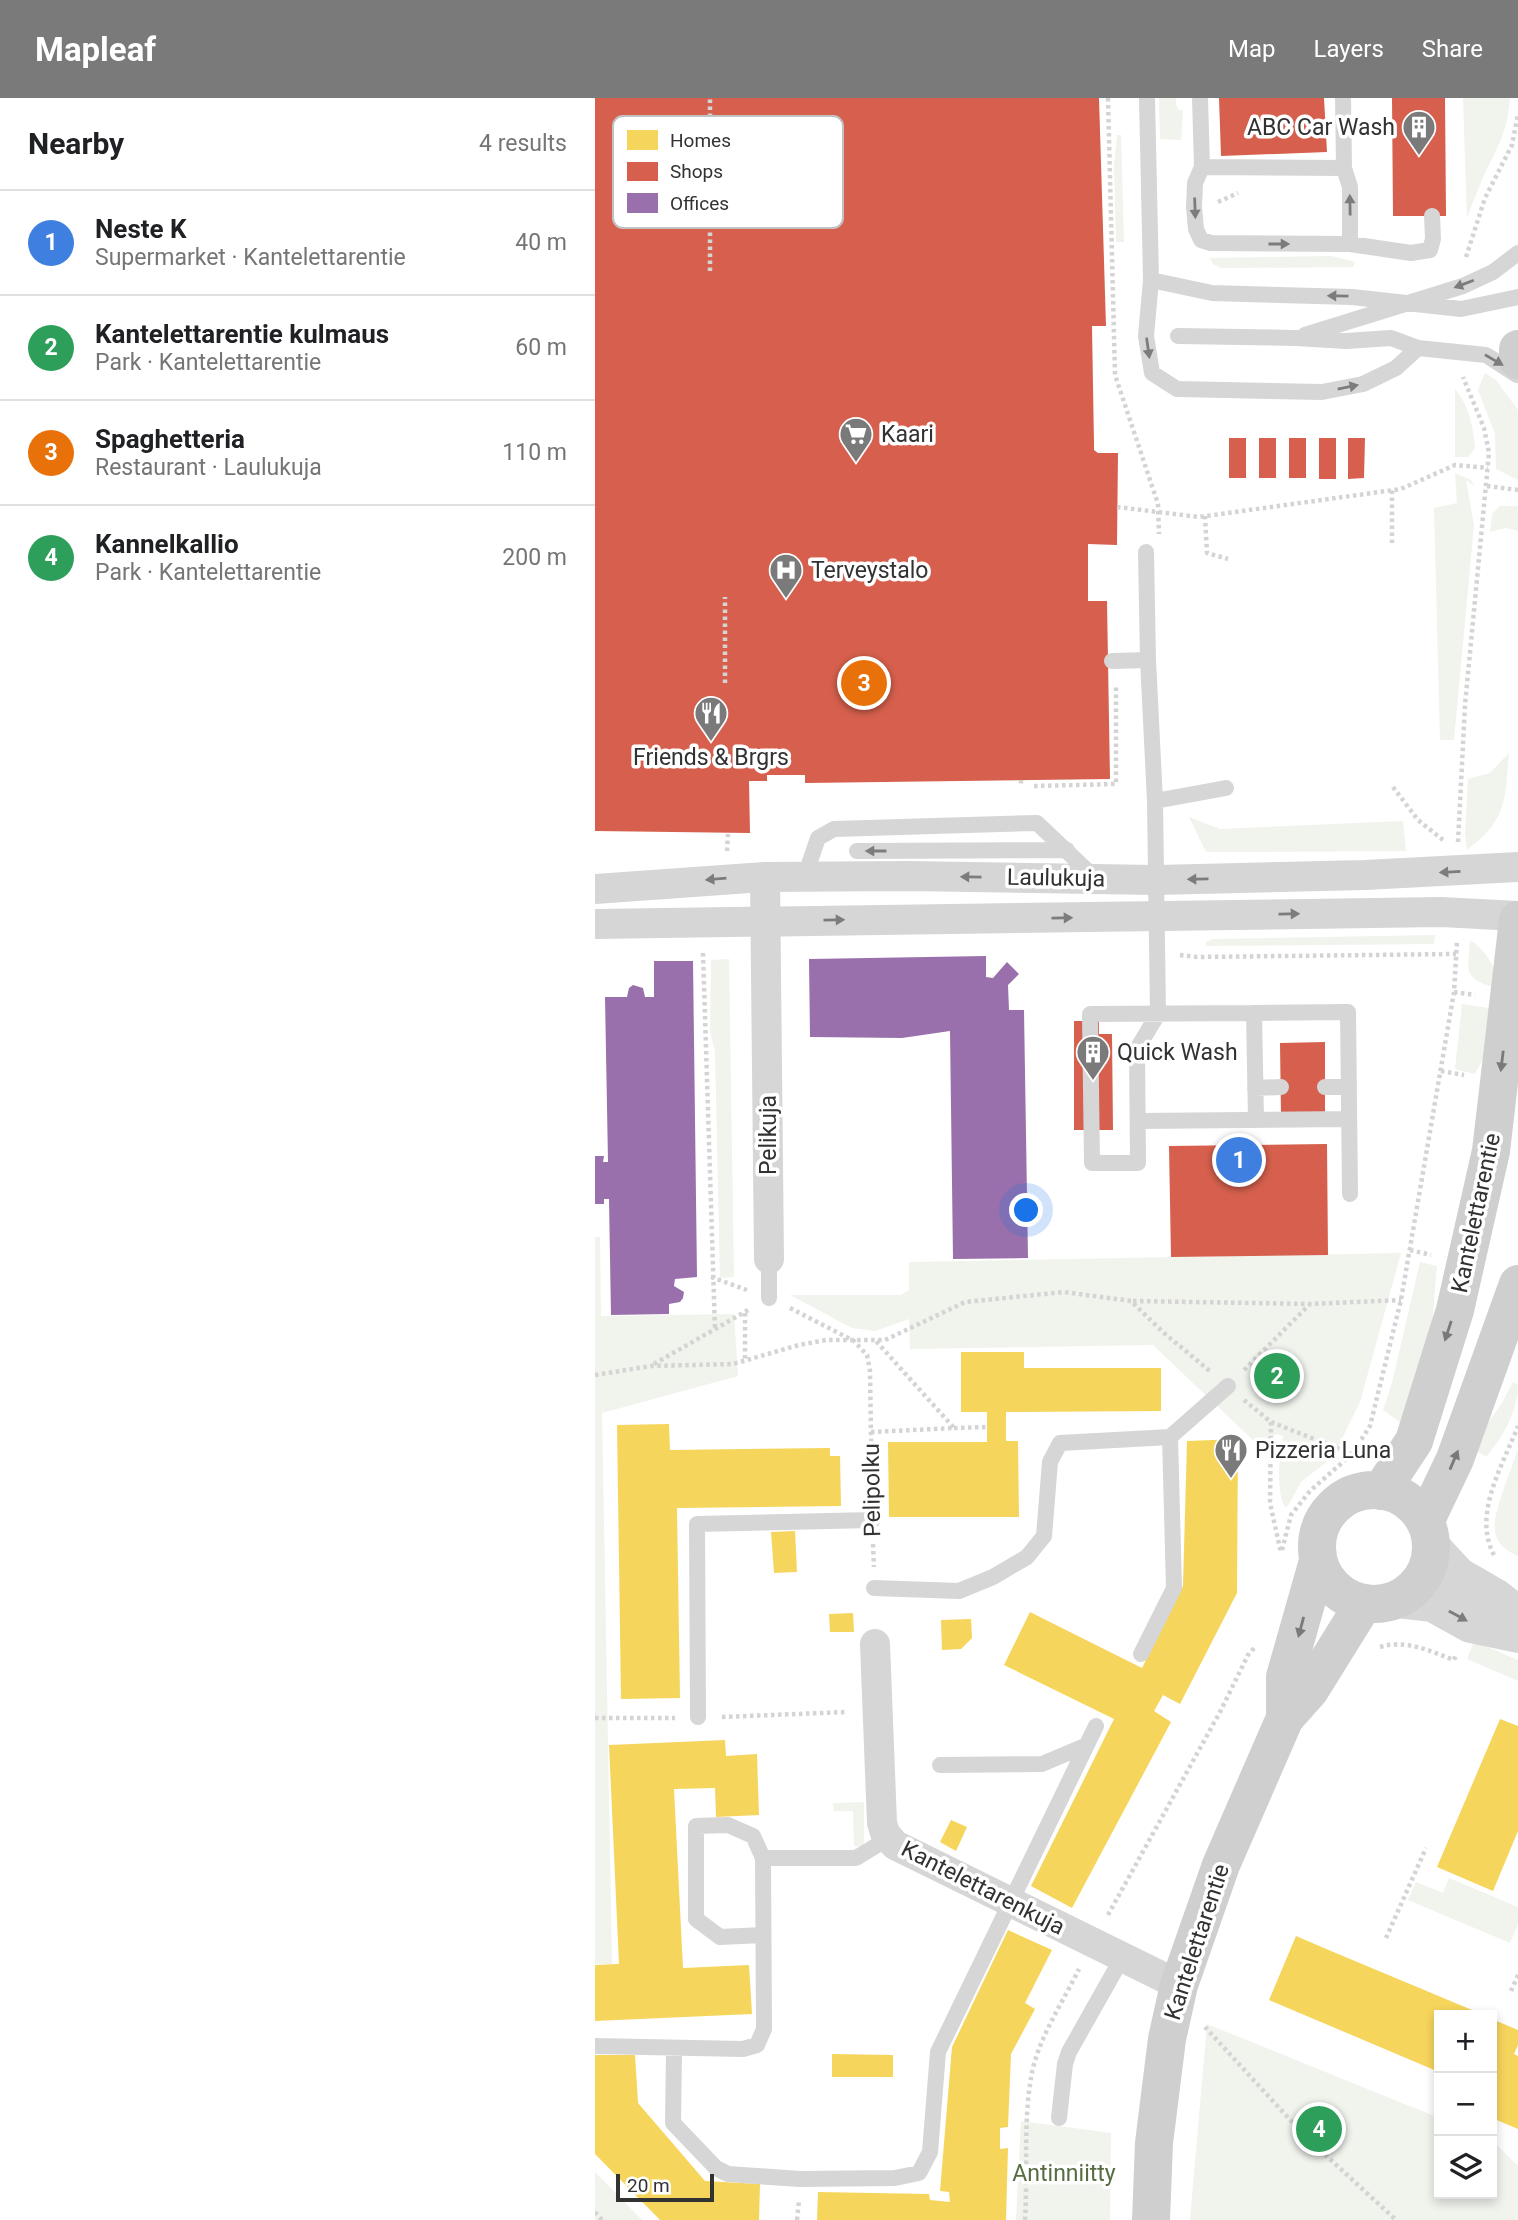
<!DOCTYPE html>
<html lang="en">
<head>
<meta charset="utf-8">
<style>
  body { margin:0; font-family:Roboto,sans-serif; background:#f6f6f6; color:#202124 }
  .controls { position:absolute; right:21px; bottom:21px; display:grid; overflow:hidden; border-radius:0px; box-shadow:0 4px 10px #0003 }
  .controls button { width:63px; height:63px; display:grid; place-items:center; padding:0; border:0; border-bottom:2px solid #e0e0e0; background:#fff; color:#202124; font:35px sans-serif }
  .scale { position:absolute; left:21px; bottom:18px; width:98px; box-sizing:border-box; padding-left:7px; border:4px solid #323232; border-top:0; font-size:19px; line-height:24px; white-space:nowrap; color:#323232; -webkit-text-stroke:5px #fff; paint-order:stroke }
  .you { position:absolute; left:432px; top:1113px; width:24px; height:24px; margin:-18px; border:5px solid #fff; border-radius:50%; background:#1a73e8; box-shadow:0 0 0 10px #1a73e833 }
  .badge { display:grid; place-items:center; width:46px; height:46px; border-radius:50%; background:#7a7a7a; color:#fff; font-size:23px; font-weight:700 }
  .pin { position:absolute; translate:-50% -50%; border:4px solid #fff; box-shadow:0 2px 7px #0006 }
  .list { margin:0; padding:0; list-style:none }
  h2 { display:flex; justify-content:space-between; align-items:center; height:91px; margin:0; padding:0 28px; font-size:30px }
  h2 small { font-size:23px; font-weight:400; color:#757577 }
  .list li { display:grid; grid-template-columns:46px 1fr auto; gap:21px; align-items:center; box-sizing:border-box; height:105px; padding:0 28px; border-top:2px solid #e0e0e0 }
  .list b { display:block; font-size:26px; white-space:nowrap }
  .list p { margin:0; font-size:23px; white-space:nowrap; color:#757577 }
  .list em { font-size:23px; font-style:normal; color:#757577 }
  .icon { flex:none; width:38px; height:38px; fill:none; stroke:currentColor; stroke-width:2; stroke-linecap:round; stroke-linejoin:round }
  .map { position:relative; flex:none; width:923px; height:2122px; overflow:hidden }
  header { display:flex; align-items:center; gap:42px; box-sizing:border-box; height:98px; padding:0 35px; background:#7a7a7a; color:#fff }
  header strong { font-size:33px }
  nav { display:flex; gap:38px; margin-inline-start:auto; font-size:24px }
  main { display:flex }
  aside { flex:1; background:#fff }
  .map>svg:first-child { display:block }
  .green { fill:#f1f3ed }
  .homes { fill:#f6d55c }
  .shops { fill:#d6604d }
  .offices { fill:#9970ab }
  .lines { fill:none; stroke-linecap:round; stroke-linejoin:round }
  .path { stroke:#d4d4d4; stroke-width:4.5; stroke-dasharray:3.5 3.5; stroke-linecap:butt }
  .service { stroke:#d6d6d6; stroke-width:16 }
  .minor { stroke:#d6d6d6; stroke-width:30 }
  .tertiary { stroke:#d6d6d6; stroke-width:38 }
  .secondary { stroke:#cfcfcf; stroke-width:38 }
  .oneway { fill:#7c7c7c }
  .oneway2 { fill:#797979 }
  .labels { text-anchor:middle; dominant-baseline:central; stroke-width:7; stroke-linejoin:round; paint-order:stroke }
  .poi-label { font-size:23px; fill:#323232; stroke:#fff; text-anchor:start }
  .street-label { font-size:23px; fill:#323232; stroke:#fff }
  .park-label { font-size:23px; fill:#576c41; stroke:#fff }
  .key { fill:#fff; stroke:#c2c2c2; stroke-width:2 }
  .key-label { font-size:19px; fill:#323232 }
</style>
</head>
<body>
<header>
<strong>Mapleaf</strong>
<nav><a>Map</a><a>Layers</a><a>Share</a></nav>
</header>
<main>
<aside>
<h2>Nearby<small>4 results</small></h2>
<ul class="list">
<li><span class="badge" style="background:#3f7fe0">1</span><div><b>Neste K</b><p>Supermarket · Kantelettarentie</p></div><em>40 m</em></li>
<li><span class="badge" style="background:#2e9e5b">2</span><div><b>Kantelettarentie kulmaus</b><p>Park · Kantelettarentie</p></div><em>60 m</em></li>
<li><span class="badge" style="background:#e8710a">3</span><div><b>Spaghetteria</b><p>Restaurant · Laulukuja</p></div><em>110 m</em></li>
<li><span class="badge" style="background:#2e9e5b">4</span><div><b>Kannelkallio</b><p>Park · Kantelettarentie</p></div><em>200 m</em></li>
</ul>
</aside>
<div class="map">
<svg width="923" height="2122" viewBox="0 0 923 2122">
  <rect width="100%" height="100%" fill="#fff"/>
  <path class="green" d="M564,0H581V7L584,12H588L586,42L565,41Z
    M868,0H915C912,34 905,44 891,73C884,88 878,104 872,120Z
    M522,37H526L529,144H521L519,67Z
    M737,158L760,164L758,169L626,170L618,166L615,160Z
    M890,275L901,282L923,312V382L901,371L900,336L883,292Z
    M860,291C874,307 878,329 880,350L873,359H860Z
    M860,375L876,382L880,388L871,382L879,427L859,642H845L839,410L862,405Z
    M905,408H923V433L911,430L895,434L897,416Z
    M914,655C910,702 912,722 872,752L870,736L873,681L895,675Z
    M594,719L625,731L808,723L811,753L611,754Z
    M840,837L839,846L611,848V844L618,841Z
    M875,842C891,852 903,871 902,890C867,881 873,873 875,842Z
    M134,861L139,1179L125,1180L120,953L115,934L116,862Z
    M867,906L900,911L890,957L880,976L860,971Z
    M0,1139H5L6,1218L139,1216L143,1278L7,1315L17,1866H0Z
    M806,1155L765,1304L738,1359L706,1384L693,1408L690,1409C681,1395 684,1356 688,1338L682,1336L662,1346L558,1247L315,1251L314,1221L280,1233L257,1230L195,1197H306L314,1192V1164Z
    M825,1164L842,1168L837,1226L806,1325L788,1312L797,1285Z
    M918,1284L923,1287C923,1313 908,1339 891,1359L876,1349L907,1305Z
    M923,1351V1458C890,1444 899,1421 908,1393C913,1379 918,1365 923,1351Z
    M879,1543L923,1562V1583L872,1561Z
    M269,1704V1749L259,1748L258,1713H239L238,1705Z
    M854,1780L923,1809V1827L915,1845L813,1802L821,1784L848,1795Z
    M612,1926L844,2020V2096H897V2042L923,2068V2122H595Z
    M426,2023L516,2035L515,2122H421Z
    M0,2074L47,2122H0Z"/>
  <path class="homes" d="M366,1254H429V1270H566V1313L411,1314V1343H423L424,1419H294L293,1344H392V1314H366Z
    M74,1326L75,1352L235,1350V1358H245L246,1408L82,1410L85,1600L26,1601L22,1327Z
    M643,1341L642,1495L585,1606L568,1597L559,1613L576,1624L477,1810L436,1788L519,1621L409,1567L435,1514L547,1570L588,1488L592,1343Z
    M200,1433L202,1474L179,1475L176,1434Z
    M258,1515L259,1534H235L234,1516Z
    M376,1521L377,1540L366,1551L347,1552L346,1522Z
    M905,1621L923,1628V1733L898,1793L842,1769Z
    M130,1642L131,1658L162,1656L164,1717L121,1719L120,1690L79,1691L88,1870L154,1867L157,1916L0,1923V1867L24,1866L14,1647Z
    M356,1722L372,1729L361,1753L345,1744Z
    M413,1832L457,1852L430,1905L440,1911L416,1956L413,2029L405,2030V2051L413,2050L411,2122H222L223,2094L334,2096L335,2102L355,2104L354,2094L345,2093L357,1949Z
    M701,1838L736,1853L889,1917H844V1974L674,1902Z
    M897,1921L923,1932V1947L919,1956L923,1958V2031L897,2020V2010L902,1998L897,1996Z
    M237,1956L298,1957V1979H237Z
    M0,1957H40L43,2005L110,2083L165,2086L164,2122H65L0,2056Z"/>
  <path class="shops" d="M0,0H504L511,228H497L499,346V352L503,355H523L522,447L493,446V503H512L515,681L210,685V677H172V683H154L155,735L0,733Z
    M624,0H729L732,54L626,58Z
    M797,0H850L851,118H798Z
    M634,340H651V380H634Z
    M664,340H681V380H664Z
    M694,340H711V380H694Z
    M724,340H741V381H724Z
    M753,340H770L769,380L753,381Z
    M479,923H504V936H517L518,1032H479Z
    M730,944V1018H686L685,945Z
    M732,1046L733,1157L576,1159L574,1048Z"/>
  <path class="offices" d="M391,858V879L398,880L412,864L424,876L413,887L414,912H429L433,1160L358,1161L355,933L307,940L215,939L214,861Z
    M59,863H98L102,1179L80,1181L79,1188L89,1194L88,1200L85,1204L74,1206V1216L16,1217L14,1101H9V1106H0V1058H9L8,1064H13L10,899H32L34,890L38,887L48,890L50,899H59Z"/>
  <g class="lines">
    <path class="path" d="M513,0L520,277L563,406L564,436
      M623,104L643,95
      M871,159L890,100L917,47L923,16
      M115,173V0
      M892,388L923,392
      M522,409L604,419L806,391L860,367L893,370
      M610,418L612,455L633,461
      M797,445V392
      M130,585V499
      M426,682V689
      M439,688L521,686V586
      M798,689L823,722L848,742
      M863,744L870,607L894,355L889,330L868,279
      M132,753L133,736
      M108,855L120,1232
      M585,857L602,859L861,856
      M859,894L880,897
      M846,973L869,977
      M815,1152L836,1157
      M116,1179L152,1192
      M538,1203L715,1206L806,1202
      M195,1210L259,1243L272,1257L275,1273L277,1399
      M150,1215V1263
      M59,1266L155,1211
      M649,1272L714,1207
      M0,1277L56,1268L138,1266L204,1247L231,1242H290L370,1204L469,1194L536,1203L569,1235L616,1274
      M649,1302L676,1324L757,1356
      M676,1324L675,1405L686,1455
      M359,1330L392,1329
      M276,1334L359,1330L281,1243
      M278,1446L279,1469
      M687,1452L696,1417L715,1393L757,1356L775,1328L806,1202L859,894L862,843
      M899,1457C877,1416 908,1367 923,1328
      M785,1549C811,1541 835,1553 859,1562L861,1557
      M127,1619L251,1614
      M0,1620H80
      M513,1817L625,1614L653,1557L660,1549
      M791,1840L831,1750
      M916,1893L923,1877
      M610,1929L710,2038L801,2122
      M0,2114L7,2122
      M202,2122L204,2103
      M430,2122C433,2075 428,2027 436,1980C442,1942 467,1906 484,1871"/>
    <path class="service" d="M552,0L556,182L551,238L557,275L582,291L727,294L768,286L801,270L823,250
      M605,0L607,69L600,85L599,109L601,131L606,142L616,145L755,146L816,155L835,152L838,141L837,118
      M748,0L749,70L755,89V146
      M607,69L749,70
      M556,182L617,195L757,199L866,211L923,199
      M710,237L868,188L898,174L923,155
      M583,238L701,240L751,243L796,240L823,250L891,257L922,277
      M551,454L553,562L560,703L563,916L542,951L543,1065H497L495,916L659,915L661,1022
      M517,563L553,562
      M560,703L631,690
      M262,753L472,752
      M210,778L223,740L239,731L442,725L499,779
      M659,915L753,914L755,1096
      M730,989H754
      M660,990L686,989
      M543,1023L754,1021
      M174,1200V1161
      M279,1490L364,1493L398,1479L432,1459L449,1438L455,1364L465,1345L575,1339
      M546,1556L579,1490L575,1339L633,1288
      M103,1619L102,1426L278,1422
      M345,1667L447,1666L492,1647
      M168,1760L158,1738L133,1727L101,1728V1821L125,1839L168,1837
      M0,1948L148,1951L162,1947L169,1931L168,1760H261L294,1740
      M79,1951L78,2025L121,2070L133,2076L205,2081L300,2080L324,2075L335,2054L343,1954L501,1628
      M464,2020L470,1966L474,1954L527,1860"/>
    <path class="minor" d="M170,779L174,1161
      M0,791L170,779L312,778L561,782L770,777L923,769
      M0,826L846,814L923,818
      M280,1546L287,1725L290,1735L300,1747L584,1887"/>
    <path class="tertiary" d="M836,1449L863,1478L901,1500L923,1517
      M803,1501L838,1505L876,1526L923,1536"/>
    <path class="secondary" d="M923,251V262
      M722 1449a57 57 0 1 1 114 0a57 57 0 1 1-114 0Z
      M786,1393L819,1343L860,1212L896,1053L923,822
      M830,1424L860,1361L923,1186
      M690,1620V1579L723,1463
      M556,2122L559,2045L572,1941L584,1887L626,1767L690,1620L715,1592L769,1505"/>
  </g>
  <defs><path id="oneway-solid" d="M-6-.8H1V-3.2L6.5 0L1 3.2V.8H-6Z" transform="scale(1.75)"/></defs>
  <g class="oneway">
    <use href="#oneway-solid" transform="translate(755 107) rotate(-91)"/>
    <use href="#oneway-solid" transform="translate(600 110) rotate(88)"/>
    <use href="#oneway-solid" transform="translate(684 146)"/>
    <use href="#oneway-solid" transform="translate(869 186) rotate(159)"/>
    <use href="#oneway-solid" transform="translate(743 198) rotate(-179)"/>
    <use href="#oneway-solid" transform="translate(553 250) rotate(82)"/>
    <use href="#oneway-solid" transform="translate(899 262) rotate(30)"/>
    <use href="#oneway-solid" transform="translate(753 289) rotate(-11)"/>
    <use href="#oneway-solid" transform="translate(281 753) rotate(180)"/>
    <use href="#oneway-solid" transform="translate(855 774) rotate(177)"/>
    <use href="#oneway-solid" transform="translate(376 779) rotate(-179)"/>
    <use href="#oneway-solid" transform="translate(121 781) rotate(175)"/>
    <use href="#oneway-solid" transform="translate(603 781) rotate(179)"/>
    <use href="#oneway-solid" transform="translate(694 816) rotate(-1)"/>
    <use href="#oneway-solid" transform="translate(467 820) rotate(-1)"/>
    <use href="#oneway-solid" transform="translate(239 822) rotate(-1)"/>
    <use href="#oneway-solid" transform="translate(863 1518) rotate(29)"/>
  </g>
  <g class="oneway2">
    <use href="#oneway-solid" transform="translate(907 963) rotate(97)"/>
    <use href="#oneway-solid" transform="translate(853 1233) rotate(108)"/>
    <use href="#oneway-solid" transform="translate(859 1362) rotate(-67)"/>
    <use href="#oneway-solid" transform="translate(706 1529) rotate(105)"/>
  </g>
  <defs>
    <symbol id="building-pin" viewBox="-11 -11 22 30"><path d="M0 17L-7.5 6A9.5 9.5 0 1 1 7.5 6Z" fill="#7a7a7a" stroke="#fff"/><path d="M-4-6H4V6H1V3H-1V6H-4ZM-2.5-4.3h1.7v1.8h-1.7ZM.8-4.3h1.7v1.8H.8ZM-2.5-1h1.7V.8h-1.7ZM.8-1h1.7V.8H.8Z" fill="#fff"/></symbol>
    <symbol id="supermarket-pin" viewBox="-11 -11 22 30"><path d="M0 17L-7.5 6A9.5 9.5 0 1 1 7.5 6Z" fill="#7a7a7a" stroke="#fff"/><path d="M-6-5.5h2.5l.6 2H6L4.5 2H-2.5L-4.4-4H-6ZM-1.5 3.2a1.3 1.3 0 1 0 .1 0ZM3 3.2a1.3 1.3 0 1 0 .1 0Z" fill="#fff"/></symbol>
    <symbol id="hospital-pin" viewBox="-11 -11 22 30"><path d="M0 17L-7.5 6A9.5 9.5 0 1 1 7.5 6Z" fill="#7a7a7a" stroke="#fff"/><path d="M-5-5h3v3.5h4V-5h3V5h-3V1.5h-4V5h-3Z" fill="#fff"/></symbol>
    <symbol id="restaurant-pin" viewBox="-11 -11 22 30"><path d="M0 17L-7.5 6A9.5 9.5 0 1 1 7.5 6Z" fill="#7a7a7a" stroke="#fff"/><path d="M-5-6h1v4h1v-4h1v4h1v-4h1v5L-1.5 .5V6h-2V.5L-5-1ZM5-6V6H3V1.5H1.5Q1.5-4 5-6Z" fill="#fff"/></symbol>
  </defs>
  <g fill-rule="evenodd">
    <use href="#building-pin" x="805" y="10" width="38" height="52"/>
    <use href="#supermarket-pin" x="242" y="317" width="38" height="52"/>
    <use href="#hospital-pin" x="172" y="453" width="38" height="52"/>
    <use href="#restaurant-pin" x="97" y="596" width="38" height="52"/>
    <use href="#building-pin" x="479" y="935" width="38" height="52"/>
    <use href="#restaurant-pin" x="617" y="1333" width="38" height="52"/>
  </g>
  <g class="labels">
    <g class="poi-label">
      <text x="800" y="29" text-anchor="end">ABC Car Wash</text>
      <text x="286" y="336">Kaari</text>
      <text x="216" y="472">Terveystalo</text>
      <text x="116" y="659" text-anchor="middle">Friends &amp; Brgrs</text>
      <text x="522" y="954">Quick Wash</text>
      <text x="660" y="1352">Pizzeria Luna</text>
    </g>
    <g class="street-label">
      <text transform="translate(461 780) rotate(1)">Laulukuja</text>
      <text transform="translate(173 1037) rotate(-90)">Pelikuja</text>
      <text transform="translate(881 1115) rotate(-78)">Kantelettarentie</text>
      <text transform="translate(277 1392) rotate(-91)">Pelipolku</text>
      <text transform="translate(388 1790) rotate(27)">Kantelettarenkuja</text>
      <text transform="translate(602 1844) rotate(-72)">Kantelettarentie</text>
    </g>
    <g class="park-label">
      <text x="469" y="2075">Antinniitty</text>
    </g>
  </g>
  <rect x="18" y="18" width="230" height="112" rx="10" class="key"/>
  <rect x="32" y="32" width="31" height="20" fill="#f6d55c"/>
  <rect x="32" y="64" width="31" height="19" fill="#d6604d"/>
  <rect x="32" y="95" width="31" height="20" fill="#9970ab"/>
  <g class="key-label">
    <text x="75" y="49">Homes</text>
    <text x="75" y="80">Shops</text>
    <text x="75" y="112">Offices</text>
  </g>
</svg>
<div class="controls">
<button>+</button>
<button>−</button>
<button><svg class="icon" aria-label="layers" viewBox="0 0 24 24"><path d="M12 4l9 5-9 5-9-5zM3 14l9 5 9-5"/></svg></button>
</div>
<div class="scale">20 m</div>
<div class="you"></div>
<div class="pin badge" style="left:644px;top:1062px;background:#3f7fe0">1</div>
<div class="pin badge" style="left:682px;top:1278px;background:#2e9e5b">2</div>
<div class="pin badge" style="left:269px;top:585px;background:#e8710a">3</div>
<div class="pin badge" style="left:724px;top:2031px;background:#2e9e5b">4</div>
</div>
</main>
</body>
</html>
